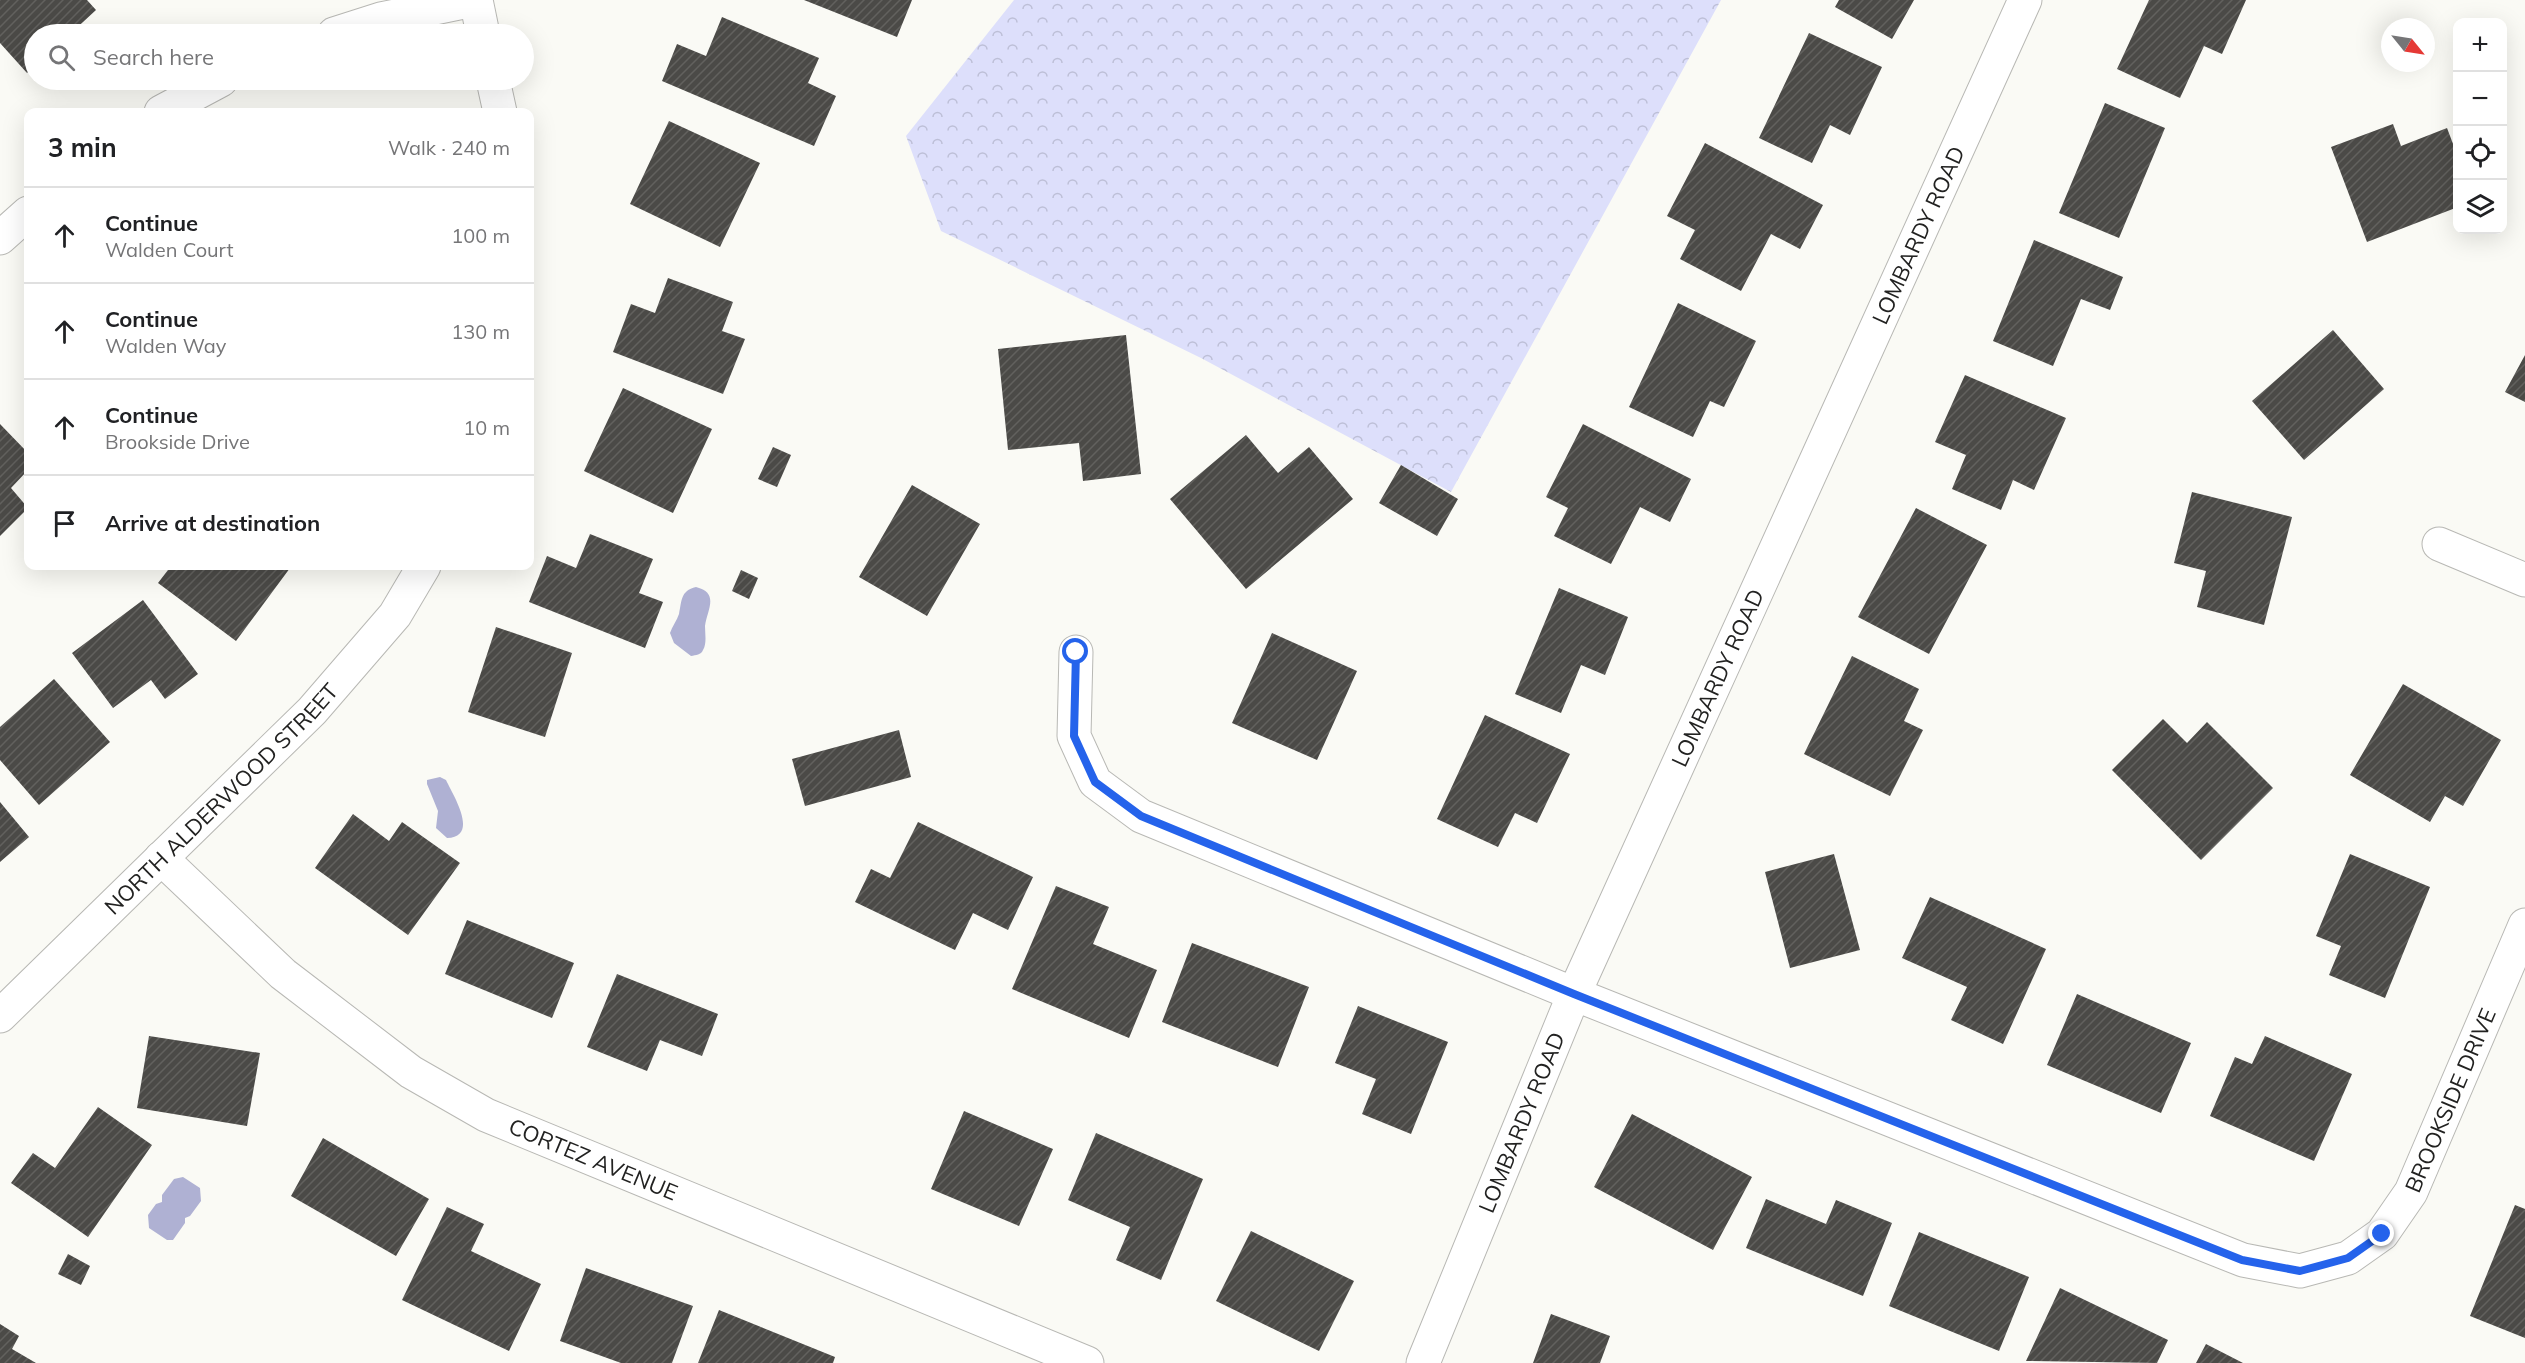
<!DOCTYPE html>
<html lang="en">
<head>
<meta charset="utf-8">
<style>
  body { margin:0; font-family:Mulish,sans-serif; background:#f6f6f6; color:#202124 }
  .controls { position:absolute; right:18px; top:18px; display:grid; overflow:hidden; border-radius:12px; box-shadow:0 6px 24px #0002 }
  .controls button { width:54px; height:54px; display:grid; place-items:center; padding:0; border:0; border-bottom:2px solid #e0e0e0; background:#fff; color:#202124; font:30px sans-serif }
  .compass { position:absolute; left:2381px; top:18px; width:54px; height:54px; border-radius:50%; background:#fff; box-shadow:0 6px 24px #0002; rotate:120deg }
  .stop { position:absolute; width:18px; height:18px; margin:-14px; border:4px solid #2563eb; border-radius:50%; background:#fff }
  .stop.end { background:#2563eb; border-color:#fff; box-shadow:0 2px 6px #0008 }
  .list { margin:0; padding:0; list-style:none }
  h2 { display:flex; justify-content:space-between; align-items:center; height:78px; margin:0; padding:0 24px; font-size:26px }
  h2 small { font-size:20px; font-weight:400; color:#757577 }
  .list li { display:grid; grid-template-columns:39px 1fr auto; gap:18px; align-items:center; box-sizing:border-box; height:96px; padding:0 24px; border-top:2px solid #e0e0e0 }
  .list b { display:block; font-size:22px; white-space:nowrap }
  .list p { margin:0; font-size:20px; white-space:nowrap; color:#757577 }
  .list em { font-size:20px; font-style:normal; color:#757577 }
  .icon { flex:none; width:33px; height:33px; fill:none; stroke:currentColor; stroke-width:2; stroke-linecap:round; stroke-linejoin:round }
  .map { position:relative; flex:none; width:2525px; height:1363px; overflow:hidden }
  .search { position:absolute; background:#fff; box-shadow:0 6px 24px #0002; left:24px; top:24px; width:510px; height:66px; display:flex; align-items:center; gap:15px; box-sizing:border-box; padding:0 21px; border-radius:33px; color:#757577; font-size:22px }
  .panel { position:absolute; background:#fff; box-shadow:0 6px 24px #0002; left:24px; top:108px; width:510px; height:462px; border-radius:12px }
  .map>svg:first-child { display:block }
  .forest { fill:url(#forest-crowns) }
  .water { fill:#afb1d3 }
  .building { fill:url(#building-hatch) }
  .lines { fill:none; stroke-linecap:round; stroke-linejoin:round }
  .street-casing { stroke:#b8b8b4; stroke-width:35 }
  .street { stroke:#fff; stroke-width:33 }
  .route { stroke:#2563eb; stroke-width:8 }
  .labels { text-anchor:middle; dominant-baseline:central; stroke-width:6; stroke-linejoin:round; paint-order:stroke }
  .street-label { font-size:22px; fill:#222221; stroke:#fff }
</style>
</head>
<body>
<div class="map">
<svg width="2525" height="1363" viewBox="0 0 2525 1363">
  <defs>
    <pattern id="forest-crowns" width="20" height="18" patternUnits="userSpaceOnUse" patternTransform="scale(1.5)"><rect width="20" height="18" fill="#dddffb"/><path d="M2 6a3 3 0 1 1 6 0M12 15a3 3 0 1 1 6 0" fill="none" stroke="#bdbfd7"/></pattern>
    <pattern id="building-hatch" width="6" height="6" patternUnits="userSpaceOnUse" patternTransform="scale(1.5)"><rect width="6" height="6" fill="#4b4a47"/><path d="M-1 1l2-2M0 6l6-6M5 7l2-2" fill="none" stroke="#62615e"/></pattern>
  </defs>
  <rect width="100%" height="100%" fill="#fafaf5"/>
  <path class="forest" d="M1014,0H1721L1451,492L1201,358L941,231L906,136Z"/>
  <path class="water" d="M696,587C720,593 707,610 705,626C705,634 707,643 703,650C701,655 696,655 691,656L674,643L670,633C672,627 677,620 679,614C682,601 680,591 696,587Z
    M440,777L446,780C453,795 480,837 447,838L436,828L438,811L427,784V780Z
    M183,1177L200,1188L201,1201L190,1216L185,1218V1223L173,1240H167L149,1228L148,1215L156,1204L162,1202V1195L174,1179Z"/>
  <path class="building" d="M0,0H87L96,10L70,34H34V66L27,73L0,43Z
    M804,0H912L897,37Z
    M1839,0H1914L1892,39L1835,7Z
    M2149,0H2246L2222,54L2204,46L2180,98L2117,69Z
    M722,17L819,58L808,83L836,96L814,146L662,81L677,44L706,56Z
    M1809,33L1882,67L1850,135L1830,125L1812,163L1759,138Z
    M2105,103L2165,128L2119,238L2059,213Z
    M669,121L760,163L720,247L630,204Z
    M2393,124L2401,146L2447,128L2458,157V207L2367,242L2331,147Z
    M1705,143L1823,205L1800,249L1771,234L1741,291L1680,259L1695,230L1667,216Z
    M2034,240L2123,277L2110,310L2081,299L2053,366L1993,341Z
    M668,278L733,302L722,331L745,339L723,394L613,352L631,304L655,313Z
    M1678,303L1756,341L1724,407L1710,401L1693,437L1629,407Z
    M2333,330L2384,389L2304,460L2252,401Z
    M1126,335L1141,474L1083,481L1079,443L1008,450L998,349Z
    M2525,355V402L2505,392Z
    M1965,375L2066,418L2034,490L2013,480L2001,510L1952,489L1966,455L1935,442Z
    M623,388L712,429L673,513L584,471Z
    M0,424L28,453V470L11,488L28,508L0,536Z
    M1583,424L1691,479L1670,522L1640,507L1611,564L1554,536L1568,508L1546,497Z
    M1246,435L1278,473L1309,447L1353,499L1246,589L1170,499Z
    M773,447L791,455L777,487L758,479Z
    M1401,465L1458,499L1437,536L1379,503Z
    M912,485L980,524L927,616L859,577Z
    M2192,492L2292,517L2264,625L2197,607L2206,571L2174,563Z
    M1916,508L1987,545L1929,654L1858,617Z
    M590,534L653,559L639,593L663,602L645,648L529,602L547,556L576,568Z
    M171,566H288L290,568L236,641L158,583Z
    M741,570L758,578L749,599L732,591Z
    M1559,588L1628,617L1605,675L1581,665L1561,713L1515,694Z
    M143,600L198,674L165,699L151,680L113,708L72,653Z
    M496,627L572,653L545,737L468,712Z
    M1272,633L1357,671L1317,760L1232,723Z
    M1852,656L1919,689L1904,721L1923,730L1890,796L1804,754Z
    M54,679L110,742L39,805L0,760V727Z
    M2403,684L2501,740L2463,806L2445,796L2430,822L2350,775Z
    M1485,715L1570,754L1537,823L1515,813L1498,847L1437,819Z
    M2163,719L2187,743L2207,722L2273,788L2201,860L2112,770Z
    M899,730L911,777L805,806L792,759Z
    M0,802L29,837L0,862Z
    M353,814L389,841L402,822L460,863L408,935L315,868Z
    M918,822L1033,877L1008,930L973,913L955,950L855,902L871,869L890,878Z
    M1834,854L1860,950L1790,968L1765,872Z
    M2350,854L2430,887L2385,998L2329,975L2341,946L2316,936Z
    M1056,886L1109,907L1093,944L1157,970L1129,1038L1012,989Z
    M1930,897L2046,949L2003,1044L1951,1020L1967,987L1902,958Z
    M467,920L574,963L552,1018L445,974Z
    M1192,943L1309,987L1278,1067L1162,1022Z
    M617,974L718,1014L702,1056L660,1040L647,1071L587,1047Z
    M2077,994L2191,1043L2161,1113L2047,1065Z
    M1358,1006L1448,1042L1411,1134L1362,1114L1376,1079L1335,1063Z
    M149,1036L260,1053L247,1126L137,1108Z
    M2265,1036L2352,1074L2314,1161L2210,1116L2235,1057L2252,1064Z
    M98,1107L152,1145L88,1237L11,1183L33,1153L55,1168Z
    M964,1111L1053,1149L1019,1226L931,1189Z
    M1632,1114L1752,1177L1713,1250L1594,1187Z
    M1096,1133L1203,1179L1161,1280L1116,1260L1130,1227L1068,1200Z
    M323,1138L429,1199L396,1256L291,1196Z
    M1766,1199L1826,1224L1836,1200L1892,1223L1863,1296L1746,1248Z
    M2515,1205L2525,1209V1338L2470,1316Z
    M447,1207L484,1224L471,1251L541,1284L509,1351L402,1300Z
    M1251,1231L1354,1281L1319,1351L1216,1301Z
    M1919,1232L2029,1277L1999,1351L1889,1306Z
    M68,1254L90,1266L81,1285L58,1274Z
    M586,1268L693,1306L672,1363H621L560,1341Z
    M2060,1288L2168,1340L2157,1363L2026,1361Z
    M719,1310L835,1357L833,1363H698Z
    M1551,1314L1610,1336L1600,1363H1533Z
    M0,1324L19,1336L12,1349L36,1363H0Z
    M2206,1344L2243,1363H2196Z"/>
  <g class="lines">
    <defs>
      <g id="street">
        <path d="M476,0L483,34"/>
        <path d="M334,34L381,19L473,0"/>
        <path d="M493,80L500,112"/>
        <path d="M161,112L221,80"/>
        <path d="M0,238L28,213"/>
        <path d="M2439,544L2525,580"/>
        <path id="s1" d="M1076,652L1074,736L1095,782L1141,816L1574,994L2243,1260L2300,1271L2348,1258L2382,1234L2411,1192L2525,925"/>
        <path id="s2" d="M161,858L283,974L411,1072L486,1115L1087,1363"/>
        <path id="s3" d="M0,1016L312,711L395,615L424,566"/>
        <path id="s4" d="M1423,1363L1574,994L2025,0"/>
      </g>
    </defs>
    <use href="#street" class="street-casing"/>
    <use href="#street" class="street"/>
  </g>
  <g class="lines">
    <path class="route" d="M1076,652L1074,736L1095,782L1141,816L1574,994L2242,1260L2300,1271L2348,1258L2382,1234"/>
  </g>
  <g class="labels">
    <g class="street-label">
      <text stroke="none"><textPath href="#s4" startOffset="1232">LOMBARDY ROAD</textPath></text>
      <text stroke="none"><textPath href="#s4" startOffset="746">LOMBARDY ROAD</textPath></text>
      <text stroke="none"><textPath href="#s3" startOffset="310">NORTH ALDERWOOD STREET</textPath></text>
      <text stroke="none"><textPath href="#s1" startOffset="1680">BROOKSIDE DRIVE</textPath></text>
      <text stroke="none"><textPath href="#s4" startOffset="260">LOMBARDY ROAD</textPath></text>
      <text stroke="none"><textPath href="#s2" startOffset="532">CORTEZ AVENUE</textPath></text>
    </g>
  </g>
</svg>
<div class="controls">
<button>+</button>
<button>−</button>
<button><svg class="icon" aria-label="locate" viewBox="0 0 24 24"><circle cx="12" cy="12" r="6"/><path d="M12 2v4M12 18v4M2 12h4M18 12h4"/></svg></button>
<button><svg class="icon" aria-label="layers" viewBox="0 0 24 24"><path d="M12 4l9 5-9 5-9-5zM3 14l9 5 9-5"/></svg></button>
</div>
<svg class="compass" viewBox="-18 -18 36 36"><path d="M0-13l5 13h-10z" fill="#e53935"/><path d="M0 13l5-13h-10z" fill="#757577"/></svg>
<div class="stop" style="left:1076px;top:652px"></div>
<div class="stop end" style="left:2382px;top:1234px"></div>
<div class="search"><svg class="icon" aria-label="search" viewBox="0 0 24 24"><circle cx="10" cy="10" r="6"/><path d="M15 15l6 6"/></svg>Search here</div>
<section class="panel">
<h2>3 min<small>Walk · 240 m</small></h2>
<ul class="list">
<li><svg class="icon" aria-label="ahead" viewBox="0 0 24 24"><path d="M12 20V5M6 11l6-6 6 6"/></svg><div><b>Continue</b><p>Walden Court</p></div><em>100 m</em></li>
<li><svg class="icon" aria-label="ahead" viewBox="0 0 24 24"><path d="M12 20V5M6 11l6-6 6 6"/></svg><div><b>Continue</b><p>Walden Way</p></div><em>130 m</em></li>
<li><svg class="icon" aria-label="ahead" viewBox="0 0 24 24"><path d="M12 20V5M6 11l6-6 6 6"/></svg><div><b>Continue</b><p>Brookside Drive</p></div><em>10 m</em></li>
<li><svg class="icon" aria-label="arrive" viewBox="0 0 24 24"><path d="M6 21V4h12l-3 4 3 4H6"/></svg><div><b>Arrive at destination</b></div></li>
</ul>
</section>
</div>
</body>
</html>
